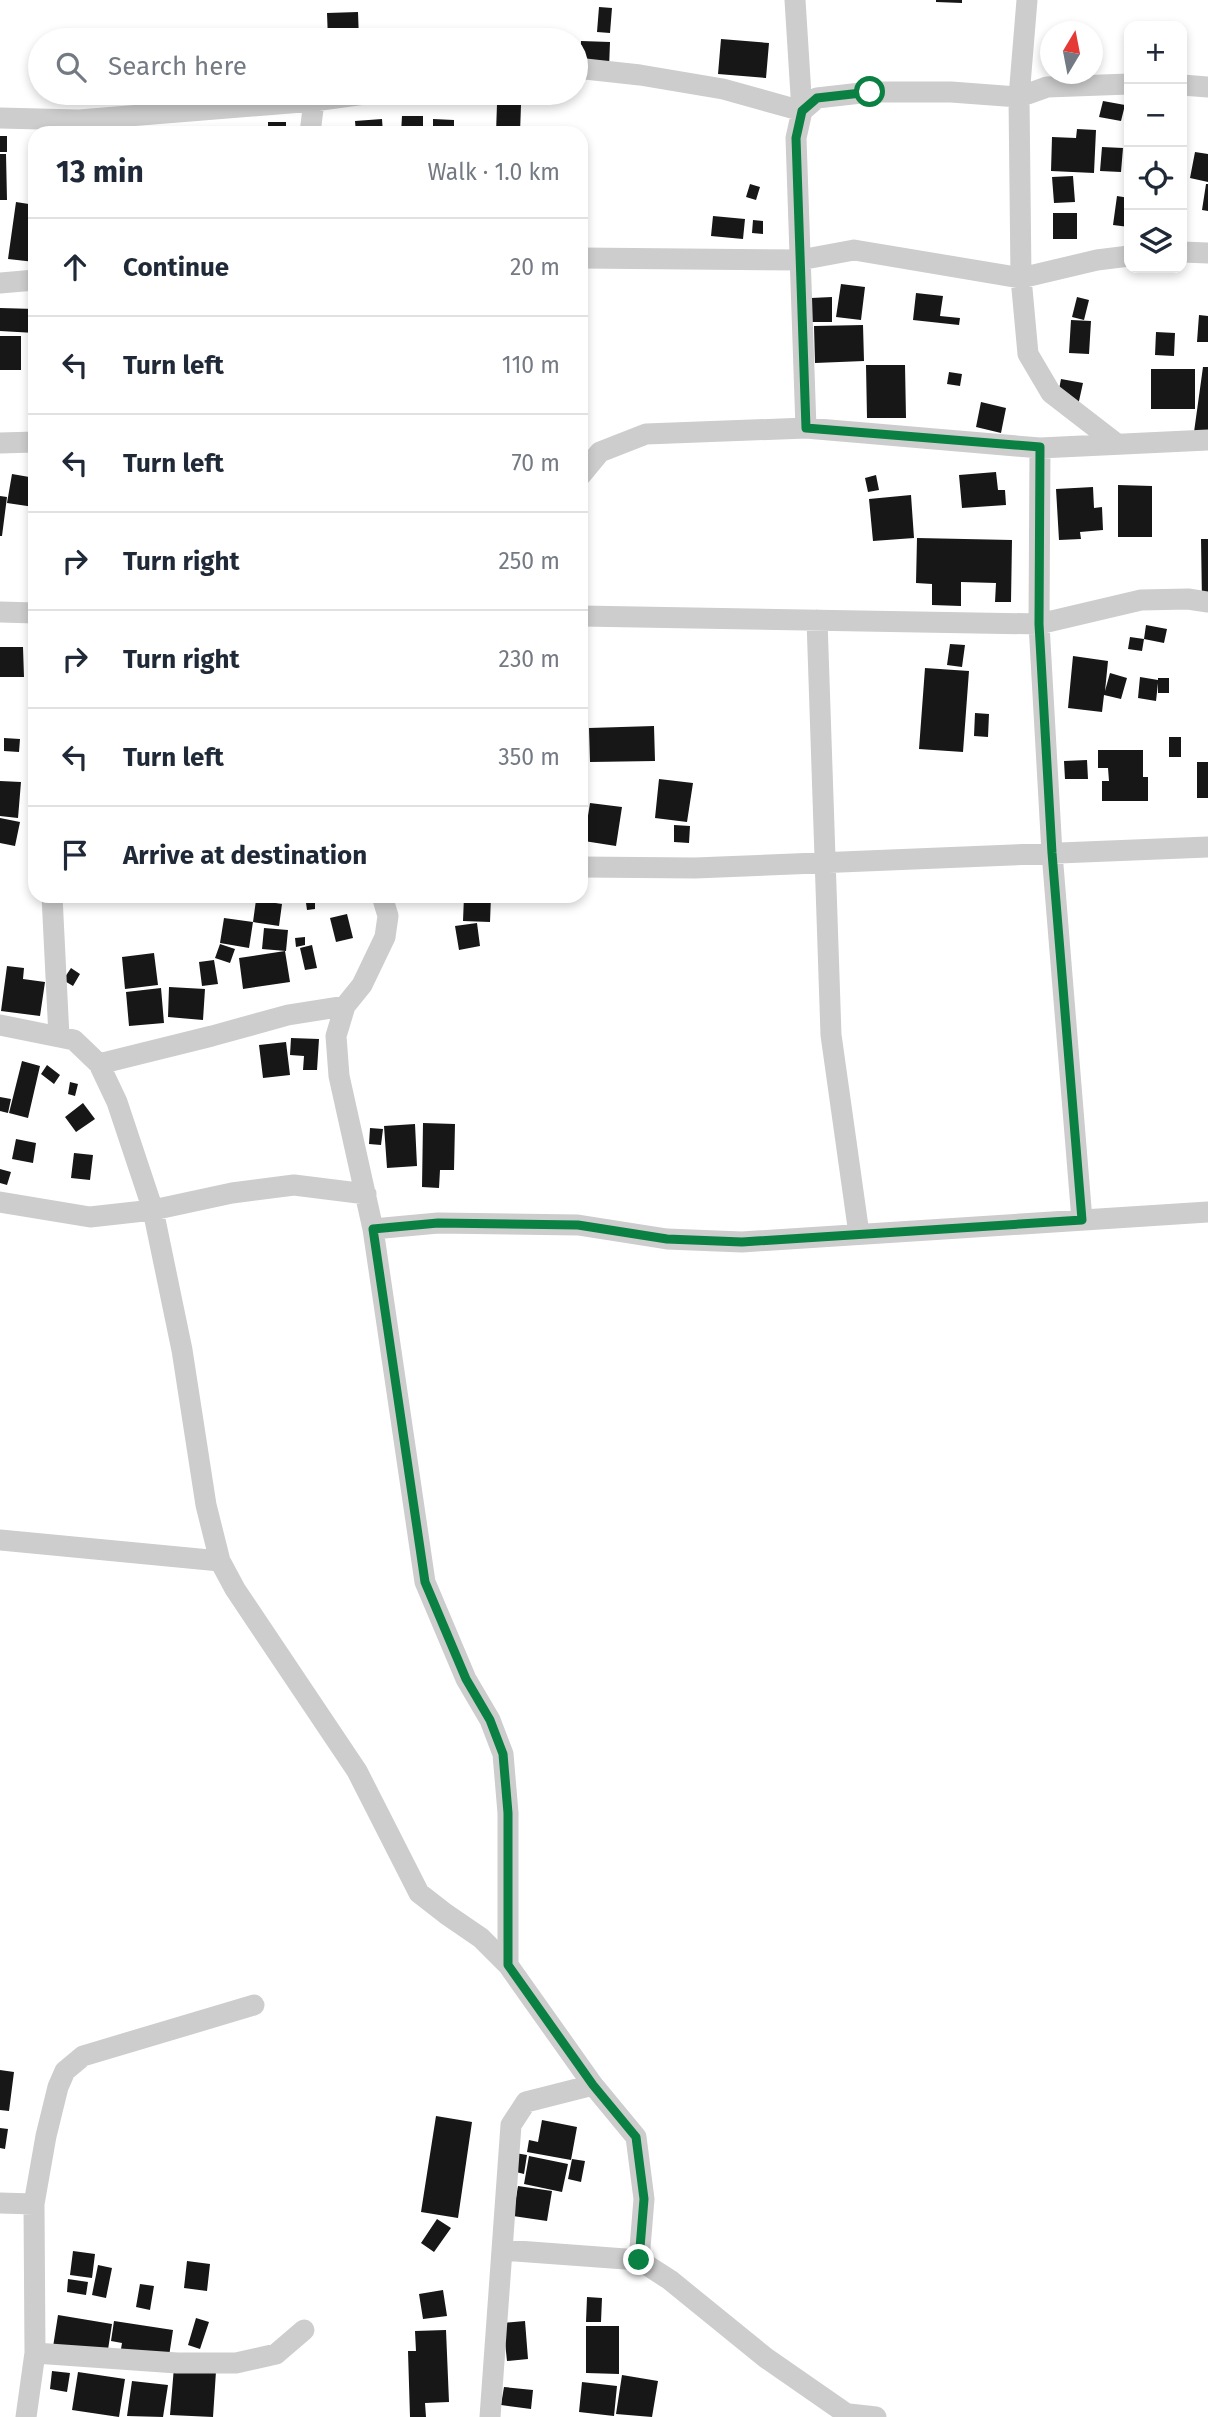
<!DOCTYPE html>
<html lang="en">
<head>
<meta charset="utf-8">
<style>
  body { margin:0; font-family:"Fira Sans",sans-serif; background:#f2f2f3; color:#1f2937 }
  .controls { position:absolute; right:21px; top:21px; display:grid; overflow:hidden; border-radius:14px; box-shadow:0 4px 10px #0003 }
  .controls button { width:63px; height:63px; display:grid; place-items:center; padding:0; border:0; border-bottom:2px solid #e0e1e3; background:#fff; color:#1f2937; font:35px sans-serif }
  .compass { position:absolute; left:1040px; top:21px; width:63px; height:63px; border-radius:50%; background:#fff; box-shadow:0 4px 10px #0003; rotate:10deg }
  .stop { position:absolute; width:21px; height:21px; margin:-16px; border:5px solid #0b8043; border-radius:50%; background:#fff }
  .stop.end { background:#0b8043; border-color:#fff; box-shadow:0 2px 7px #0008 }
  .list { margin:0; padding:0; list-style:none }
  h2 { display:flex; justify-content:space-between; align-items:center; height:91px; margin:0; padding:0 28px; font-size:30px }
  h2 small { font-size:23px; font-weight:400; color:#747a83 }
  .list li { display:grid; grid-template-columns:46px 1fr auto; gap:21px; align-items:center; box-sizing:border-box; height:98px; padding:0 28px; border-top:2px solid #e0e1e3 }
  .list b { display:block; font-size:26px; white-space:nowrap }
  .list em { font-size:23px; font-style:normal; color:#747a83 }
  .icon { flex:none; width:38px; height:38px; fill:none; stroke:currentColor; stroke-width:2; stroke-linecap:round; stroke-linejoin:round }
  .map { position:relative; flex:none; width:1208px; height:2417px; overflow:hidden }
  .search { position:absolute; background:#fff; box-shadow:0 4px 10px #0003; left:28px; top:28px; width:560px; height:77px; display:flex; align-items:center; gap:18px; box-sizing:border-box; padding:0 24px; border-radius:38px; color:#747a83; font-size:26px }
  .panel { position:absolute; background:#fff; box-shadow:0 4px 10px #0003; left:28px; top:126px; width:560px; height:777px; border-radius:21px }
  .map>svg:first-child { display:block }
  .building { fill:#171717 }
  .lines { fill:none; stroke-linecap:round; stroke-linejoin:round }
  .minor { stroke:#cdcdcd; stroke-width:21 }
  .route { stroke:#0b8043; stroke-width:9 }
</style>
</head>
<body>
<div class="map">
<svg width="1208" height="2417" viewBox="0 0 1208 2417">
  <rect width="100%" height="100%" fill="#fff"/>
  <path class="building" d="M936,0H962V3L936,2Z
    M599,7L612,8L610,33L597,32Z
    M358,12L359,40H328L327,13Z
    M721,39L769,43L766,78L718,74Z
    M581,41L610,42L609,68L580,67Z
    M1103,101L1125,105L1121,121L1099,117Z
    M497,104L521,105L520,133H496Z
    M402,116H423V133H401Z
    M382,119L383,133H356L355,121Z
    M433,119L454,120V133H433Z
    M268,122H286V133H268Z
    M84,128L131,129V133H84Z
    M1077,129L1096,130L1094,173L1051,171L1052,137L1076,138Z
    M0,136H7V152H0Z
    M1102,147L1123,148L1121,172L1100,171Z
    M1125,147H1129V170H1128Z
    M1195,152L1208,154V182L1190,178Z
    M0,154H6L7,200H0Z
    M1073,176L1075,202L1054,203L1052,177Z
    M750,184L760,187L756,200L746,197Z
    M1206,184H1208V211L1202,210Z
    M1117,196L1129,198V227L1113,225Z
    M16,202L35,205V262L8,259Z
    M1053,213H1077V239H1053Z
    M713,216L745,219L743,239L711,236Z
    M753,220L763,221V234L752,233Z
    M841,284L865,287L861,320L836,317Z
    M916,293L943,296L940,316L960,318L959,325L913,320Z
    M832,297V322H812L811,298Z
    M1077,297L1089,300L1084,320L1072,317Z
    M0,308L35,309V333L0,331Z
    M1199,315L1208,316V342H1197Z
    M1071,320L1091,321L1089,354L1069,353Z
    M863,325L864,361L815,363L814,326Z
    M1156,332L1175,333L1174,356L1155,355Z
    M0,336H21V370H0Z
    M866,365H905L906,418H867Z
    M1203,367H1208V434L1194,432Z
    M1151,369H1195V409H1151Z
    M949,372L962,374L960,386L947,384Z
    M1061,379L1083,383L1077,410L1056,405Z
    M29,381H35V402L28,401Z
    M981,402L1006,408L1001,433L976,427Z
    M996,472L998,490H1005L1006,505L962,508L959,475Z
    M12,474L35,478L34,507L7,503Z
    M876,475L879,490L868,492L865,478Z
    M1118,485L1152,486V537H1118Z
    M1093,487L1094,508L1102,507L1103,530L1080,532L1081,539L1059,540L1056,489Z
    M911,495L914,538L873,541L869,499Z
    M0,496L7,497L2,536H0Z
    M917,538L1012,540L1011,602H995L996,583L961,582V606L932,605V584L916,583Z
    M1201,539H1208V602H1202Z
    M1146,625L1167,629L1164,643L1144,639L1142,651L1128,649L1130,637L1144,639Z
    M950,644L965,645L962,667L947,665Z
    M0,647H23L24,677H0Z
    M1073,656L1108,661L1105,691L1110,673L1127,678L1121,699L1104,695L1102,712L1068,708Z
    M925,668L969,671L963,752L919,749Z
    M1140,677L1158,680V678H1169V693H1158V683L1156,701L1138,698Z
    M975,713L989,714L988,737L974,736Z
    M654,726L655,761L590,762L589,728Z
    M1169,737H1181V757H1169Z
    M4,738L20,739L19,752L4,751Z
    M1098,750H1143V777H1148V801H1102V781H1109L1108,768H1098Z
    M1087,760L1088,779H1065L1064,761Z
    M1197,762H1208V798H1197Z
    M659,779L693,783L687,822L655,818Z
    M0,781L21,782L18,818L0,816Z
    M590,803L622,807L616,846L584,841Z
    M0,818L20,822L15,846L0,843Z
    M674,825L690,826L689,843L674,842Z
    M464,896H491L490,922L463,921Z
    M256,900L282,904L279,926L253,922Z
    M315,902V909L307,910L306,903Z
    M347,914L353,938L336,942L330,918Z
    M224,918L253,922L249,948L220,943Z
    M477,923L480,946L459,950L455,926Z
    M264,928L288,930L286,951L262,949Z
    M305,937V945L296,947L295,938Z
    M220,944L235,949L230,963L215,958Z
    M312,945L317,968L305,970L300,948Z
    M285,951L290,982L243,989L239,958Z
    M154,953L158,985L125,989L122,957Z
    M214,960L218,984L202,986L199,962Z
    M7,966L24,968L23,979L45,982L40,1016L1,1011Z
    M71,968L80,974L73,986L63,980Z
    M169,987L205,989L203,1020L168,1017Z
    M161,988L164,1023L129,1026L126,992Z
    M291,1038L319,1039L317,1070H303L304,1056L290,1055Z
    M286,1042L290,1075L263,1078L259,1045Z
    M22,1061L40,1066L28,1118L9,1113Z
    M47,1065L60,1075L54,1084L41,1074Z
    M70,1082L78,1084L75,1096L68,1094Z
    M0,1097L11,1099L8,1113L0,1111Z
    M83,1103L95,1119L76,1132L65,1117Z
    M423,1123L455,1124L454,1170H440L439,1188L422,1187Z
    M415,1124L417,1166L387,1168L384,1126Z
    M370,1128L383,1129L381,1145L369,1144Z
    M16,1139L36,1143L33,1163L12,1159Z
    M74,1153L93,1155L90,1180L71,1178Z
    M0,1169L11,1172L7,1185L0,1183Z
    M0,2070L14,2072L9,2111L0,2110Z
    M436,2116L472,2122L458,2218L421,2212Z
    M542,2120L577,2127L571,2160L527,2152L529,2140L538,2142Z
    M0,2128L8,2129L5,2149L0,2148Z
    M515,2153L527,2155L524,2174L512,2171Z
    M529,2156L568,2164L562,2192L524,2184Z
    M572,2159L585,2161L581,2182L568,2179Z
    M518,2186L552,2191L547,2221L513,2216Z
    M437,2219L451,2228L434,2252L421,2243Z
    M73,2251L95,2254L92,2278L70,2275Z
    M187,2261L210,2264L207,2291L184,2288Z
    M98,2265L112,2268L106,2298L92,2295Z
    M68,2279L88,2282L86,2295L67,2292Z
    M140,2284L154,2286L150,2310L136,2307Z
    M443,2290L447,2316L423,2319L419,2294Z
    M587,2297L602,2298L601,2322H586Z
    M58,2315L112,2324L107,2356L53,2347Z
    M196,2318L209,2322L200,2349L188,2345Z
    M114,2321L173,2330L168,2363L120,2355L122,2343L111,2341Z
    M525,2321L528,2359L507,2361L503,2323Z
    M586,2326H619V2374L586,2373Z
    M446,2330L449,2402L425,2403L426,2417H410L408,2351H416L415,2331Z
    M174,2367L216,2371L213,2417L170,2415Z
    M52,2371L70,2373L67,2392L50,2389Z
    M78,2372L125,2379L119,2417L72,2410Z
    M622,2375L658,2381L652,2417L616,2414Z
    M132,2381L168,2385L163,2417L127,2416Z
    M582,2382L617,2386L614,2416L579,2412Z
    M504,2387L533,2390L531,2409L501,2405Z"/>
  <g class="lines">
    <path class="minor" d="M1027,0L1019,97L1021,278L1028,354L1051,393L1117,444
      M576,68L640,75L723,89L802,111L795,0
      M1182,85L1208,87
      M0,118L79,120L314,101L372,93
      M310,133L314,101
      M1182,252L1208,253
      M581,258L800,260L854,250L1021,278L1097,260L1129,256
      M0,283L35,280
      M806,428L796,138L802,111L817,98L870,92H951L1019,97L1047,87L1129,84
      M0,443L35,442
      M1040,448L1039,624L1052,853L1082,1220
      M581,475L600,452L646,434L806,428L1040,448L1208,440
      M0,612L35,613
      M581,616L1039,624L1141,600L1188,599L1208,602
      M817,620L831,1035L859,1234
      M581,867L695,868L1208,847
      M52,896L59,1037
      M382,896L388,916L385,937L362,985L345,1006L336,1036L339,1076L373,1229L425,1582L466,1679L490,1720L503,1754L508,1813V1965
      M0,1025L74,1040L99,1064L117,1102L153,1210L182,1350L206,1505L220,1561L235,1589L357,1771L419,1893L446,1914L481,1938L508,1965L593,2085L636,2137L644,2199L639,2260L670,2280L766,2358L851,2417
      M99,1064L212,1036L288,1015L345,1006
      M0,1202L90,1217L153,1210L232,1193L294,1185L366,1194
      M373,1229L438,1223L578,1225L667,1239L742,1242L1208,1212
      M0,1540L220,1561
      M0,2203L34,2204
      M503,2250L639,2260
      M35,2353L177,2363H236L276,2354L304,2330
      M849,2414L876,2417
      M26,2417L35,2353L34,2204L46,2136L58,2087L65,2071L83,2056L254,2005
      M490,2417L511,2125L526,2102L593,2085"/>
  </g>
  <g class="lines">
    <path class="route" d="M639,2260L644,2199L636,2137L593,2085L508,1965V1813L503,1754L490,1720L466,1679L425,1582L373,1229L438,1223L578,1225L667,1239L742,1242L1082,1220L1052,853L1039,624L1040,447L806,428L796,138L802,111L817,98L870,92"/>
  </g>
</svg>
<div class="controls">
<button>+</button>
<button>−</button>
<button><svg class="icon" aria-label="locate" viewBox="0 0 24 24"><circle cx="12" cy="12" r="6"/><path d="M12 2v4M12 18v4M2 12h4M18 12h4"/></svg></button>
<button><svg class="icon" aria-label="layers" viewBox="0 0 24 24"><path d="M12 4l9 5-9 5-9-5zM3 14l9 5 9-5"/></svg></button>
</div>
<svg class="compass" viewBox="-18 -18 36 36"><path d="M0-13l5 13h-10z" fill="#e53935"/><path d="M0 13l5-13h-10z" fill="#747a83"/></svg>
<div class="stop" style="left:870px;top:92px"></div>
<div class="stop end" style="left:639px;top:2260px"></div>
<div class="search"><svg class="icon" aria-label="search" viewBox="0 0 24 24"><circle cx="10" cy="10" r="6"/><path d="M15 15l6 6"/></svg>Search here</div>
<section class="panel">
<h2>13 min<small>Walk · 1.0 km</small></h2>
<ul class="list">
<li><svg class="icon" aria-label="ahead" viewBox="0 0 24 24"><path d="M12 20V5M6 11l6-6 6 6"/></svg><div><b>Continue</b></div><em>20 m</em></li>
<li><svg class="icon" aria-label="left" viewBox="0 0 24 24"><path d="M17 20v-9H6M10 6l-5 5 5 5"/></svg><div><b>Turn left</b></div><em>110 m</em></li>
<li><svg class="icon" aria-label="left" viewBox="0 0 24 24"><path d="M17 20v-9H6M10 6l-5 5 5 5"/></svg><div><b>Turn left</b></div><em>70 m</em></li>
<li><svg class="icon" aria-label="right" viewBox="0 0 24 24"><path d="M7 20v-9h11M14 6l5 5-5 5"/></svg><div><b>Turn right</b></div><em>250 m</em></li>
<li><svg class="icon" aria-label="right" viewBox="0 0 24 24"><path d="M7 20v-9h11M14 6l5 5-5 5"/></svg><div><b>Turn right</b></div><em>230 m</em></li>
<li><svg class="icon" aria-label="left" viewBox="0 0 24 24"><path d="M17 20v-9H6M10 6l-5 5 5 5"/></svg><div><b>Turn left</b></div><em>350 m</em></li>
<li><svg class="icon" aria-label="arrive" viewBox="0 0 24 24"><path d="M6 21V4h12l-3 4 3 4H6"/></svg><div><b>Arrive at destination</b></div></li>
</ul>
</section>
</div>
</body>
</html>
